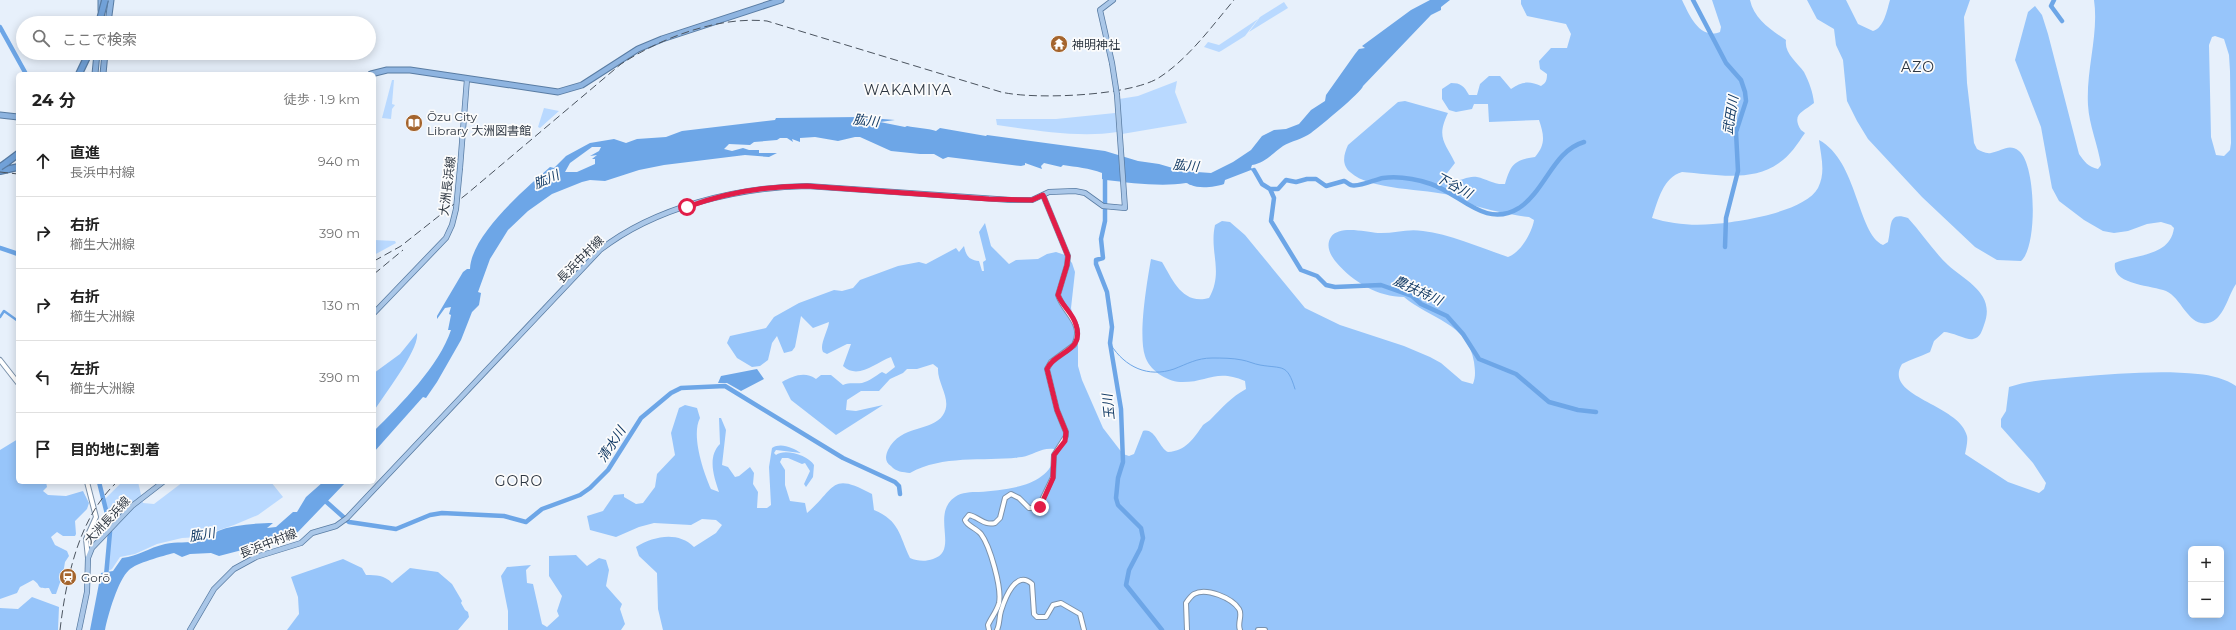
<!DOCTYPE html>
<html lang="ja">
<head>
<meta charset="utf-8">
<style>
  body { margin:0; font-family:Montserrat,"Noto Sans JP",sans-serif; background:#f6f6f6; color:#222 }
  .controls { position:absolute; right:12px; bottom:12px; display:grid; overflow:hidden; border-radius:6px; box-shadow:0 2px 10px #0003 }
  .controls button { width:36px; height:36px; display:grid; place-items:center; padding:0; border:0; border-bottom:1px solid #e0e0e0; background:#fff; color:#222; font:20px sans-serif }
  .stop { position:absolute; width:12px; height:12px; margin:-9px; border:3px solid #e11d48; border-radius:50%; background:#fff }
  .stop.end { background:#e11d48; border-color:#fff; box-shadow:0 1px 4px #0008 }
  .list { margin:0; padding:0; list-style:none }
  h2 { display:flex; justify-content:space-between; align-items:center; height:52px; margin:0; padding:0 16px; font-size:17px }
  h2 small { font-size:13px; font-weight:400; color:#767676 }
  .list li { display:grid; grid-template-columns:26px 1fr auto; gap:12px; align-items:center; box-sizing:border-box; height:72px; padding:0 16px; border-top:1px solid #e0e0e0 }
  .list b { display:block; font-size:15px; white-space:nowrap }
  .list p { margin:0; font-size:13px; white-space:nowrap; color:#767676 }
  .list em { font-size:13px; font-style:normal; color:#767676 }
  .icon { flex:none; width:22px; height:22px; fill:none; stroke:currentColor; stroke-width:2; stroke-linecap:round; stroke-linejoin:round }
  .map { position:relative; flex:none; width:2236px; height:630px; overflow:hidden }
  .search { position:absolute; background:#fff; box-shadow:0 2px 10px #0003; left:16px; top:16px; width:360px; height:44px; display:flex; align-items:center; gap:10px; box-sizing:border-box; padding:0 14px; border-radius:22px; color:#767676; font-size:15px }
  .panel { position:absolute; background:#fff; box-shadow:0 2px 10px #0003; left:16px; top:72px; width:360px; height:412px; border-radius:6px }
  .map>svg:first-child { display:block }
  .green { fill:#b9d9ff }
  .forest { fill:#97c5fa; fill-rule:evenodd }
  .water { fill:#6da6e7; fill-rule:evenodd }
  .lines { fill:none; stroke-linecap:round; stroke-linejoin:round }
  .stream { stroke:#6da6e7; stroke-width:1 }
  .canal { stroke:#6da6e7; stroke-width:2.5 }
  .river { stroke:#6da6e7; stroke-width:4.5 }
  .secondary-casing { stroke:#7c92ab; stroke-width:6 }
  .primary-casing { stroke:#597ca3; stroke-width:6 }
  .trunk-casing { stroke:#597ca3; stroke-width:7 }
  .motorway-casing { stroke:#597ca3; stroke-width:8 }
  .secondary { stroke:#fff; stroke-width:4 }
  .primary { stroke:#aac7e8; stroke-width:4.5 }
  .trunk { stroke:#8eb4e0; stroke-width:5 }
  .motorway { stroke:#71a1d8; stroke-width:5.5 }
  .rail { stroke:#4b545f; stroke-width:1; stroke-dasharray:8 4; stroke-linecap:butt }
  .primary-bridge-casing { stroke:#597ca3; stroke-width:6; stroke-linecap:butt }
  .motorway-bridge-casing { stroke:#597ca3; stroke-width:8; stroke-linecap:butt }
  .primary-bridge { stroke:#aac7e8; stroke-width:4.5 }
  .motorway-bridge { stroke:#71a1d8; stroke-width:5.5 }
  .route { stroke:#e11d48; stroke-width:5 }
  .labels { text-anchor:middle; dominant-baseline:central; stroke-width:3.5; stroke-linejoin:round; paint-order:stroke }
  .poi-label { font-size:12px; fill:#2d3641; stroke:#fcfcfc; text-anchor:start }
  .street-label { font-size:12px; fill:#2d3641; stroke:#fcfcfc }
  .water-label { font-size:13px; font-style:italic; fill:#143c66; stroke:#fcfcfc }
  .quarter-label { font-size:14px; letter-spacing:1px; fill:#2d3641; stroke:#fcfcfc }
</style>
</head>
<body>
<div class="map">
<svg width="2236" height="630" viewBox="0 0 2236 630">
  <rect width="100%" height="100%" fill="#e7f0fb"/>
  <path class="green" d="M1284,2L1288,8L1249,32L1260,17Z
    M1258,19L1245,36L1221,51L1219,52L1204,47L1208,42L1219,45Z
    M392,80H394L392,104L395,105L392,109L391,119L382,118Z
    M1177,81L1175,92L1187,123L1122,134L1119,99L1138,96Z
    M544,108L559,111L540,128L538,127Z
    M1115,113L1117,132C1079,138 1034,130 997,125L996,119H1056Z
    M374,240L395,241L396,243L374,255Z
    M122,482H138L143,503L154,504L183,482H271L283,497L258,515L234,525L199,537L182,538L157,544L135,554L120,557L112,569L106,572L110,532L104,500Z"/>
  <path class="forest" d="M1521,0H1682C1689,14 1699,40 1720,32L1721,27L1712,0H1750C1754,19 1771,30 1786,40C1784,53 1797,62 1804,72C1809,82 1813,92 1814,103C1803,112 1791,114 1801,130L1805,133C1798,143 1790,156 1779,163C1751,183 1713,174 1682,172C1663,177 1658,201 1652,218C1671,224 1693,226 1713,224C1739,222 1805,212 1818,188C1826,172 1821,157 1819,140C1858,161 1857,233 1883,245L1888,242C1892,227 1887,211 1908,218C1922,233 1933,251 1948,265C1967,282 1996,294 1984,325C1982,331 1980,338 1973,339C1969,341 1952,332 1944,332L1934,341L1930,352C1920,357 1911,359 1902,364C1882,397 1960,404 1967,436C1968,441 1966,449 1965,454L2008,482L2039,493L2044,489L2046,483L2033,463L2001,427V419L2006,411L2009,387C2031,380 2054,379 2076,377C2116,374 2158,370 2198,374C2211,375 2226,379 2236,386V630H663L658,609L657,573L639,556L636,547C654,536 678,531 694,547L716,533L722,525L716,520L702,519L691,525L654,523L639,527L616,537L590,530L587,516L603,511L614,495L624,494V497L636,504L643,503L655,487L657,474L675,455L671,433L679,408L685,405L697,408L700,418C691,435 703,471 711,489L719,492C714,477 707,457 720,444L719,418H721L726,430L722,465L728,467L735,477L739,476L750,467L754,473L753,484L758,492L757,508H767L771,505L769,467L772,448C781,442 793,448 801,453L776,450L774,453L776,455C785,448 809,456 814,465L813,477L806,487L804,484L810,471L805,463L802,464L788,458H782L780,462L785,470V485L790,501L805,503L807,513C836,488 830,471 872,494L874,510C900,521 899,535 910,558C917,561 925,562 933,559C960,551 930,514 955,497C962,492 971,492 979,492C1007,489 1049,488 1056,453L1054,449C1042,447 1033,455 1022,457C985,462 944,454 910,473C903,472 896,472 891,466C885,462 885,457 888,450C901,424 932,432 943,415C953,400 937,384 938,368L933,364L917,369H907L903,373L890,379L879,391H861L847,400L846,410L856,411L883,405L836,435L791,400L782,382C793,376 805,371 816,379L821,375H831L843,385C850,382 855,384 862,383C870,381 875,376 882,372L886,374L895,367L891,357C875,363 858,380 843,366L851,344H847L827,354L823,352C819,345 828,331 829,322L813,328L801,316L795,347L792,351L784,353L777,336L772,343L768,360L760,366L752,367L737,358L727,343L730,336L766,328L774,317L799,303L834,290L842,291L853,288L860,280L898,266L919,262L926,264L956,248L959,252L964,246C966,256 969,260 979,261L982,271H984L983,262L986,260L979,232L985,223L991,246L1009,264L1016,260L1038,259L1047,254L1056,252L1065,255L1072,263L1075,272L1071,308L1078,342V366L1082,380L1103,428L1123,454L1129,456L1134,454L1143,431C1155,427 1159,448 1168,452C1186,451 1194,438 1203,425C1205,423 1208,422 1210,420C1222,408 1231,397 1246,389L1245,381C1216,368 1207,383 1180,382C1166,381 1149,370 1145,356C1138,335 1147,282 1151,259L1162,262C1173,280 1182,305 1209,298C1224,272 1209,252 1215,225L1222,221L1230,222L1245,235L1305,308L1340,325L1404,346L1430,357L1441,363L1462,381L1473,384C1476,376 1475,370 1474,362C1468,323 1430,319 1404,297C1378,297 1353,282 1336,262C1331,256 1325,246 1331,237C1339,225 1366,232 1378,233C1393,234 1407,228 1423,231C1449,234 1482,248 1508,257C1520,253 1532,233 1534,220L1529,217C1511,215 1489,210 1472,205C1466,202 1459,198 1453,196C1425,188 1370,191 1350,172C1341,164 1344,154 1348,145L1398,102L1405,101L1448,113C1436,138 1445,142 1455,163L1444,177L1445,180C1458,184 1467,175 1477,177C1487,179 1494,185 1505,184C1511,164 1514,160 1535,157C1546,144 1544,135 1539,120L1489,122L1488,104H1474L1472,109L1456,112L1449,110L1442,99V89L1451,83C1461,83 1464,86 1469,95H1477L1480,84L1489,76H1500L1511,89C1522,81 1530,81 1541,86C1546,83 1547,80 1547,74L1540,69L1539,61L1551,48H1567L1571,34L1566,24L1527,16L1521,4ZM2191,549H2221V615H2191Z
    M1807,0H1846L1858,24L1873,31C1884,28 1887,10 1890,0H1970L1964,17L1967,83L1974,143L1977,149C1981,151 1986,154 1991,153C2002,151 2009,143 2019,151C2036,164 2038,247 2021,261L1997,260L1975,247L1922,197L1868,139L1857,121L1847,101L1843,60L1836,45L1834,29L1817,19Z
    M2094,0H2236V284C2228,295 2224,320 2208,323C2188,327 2182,298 2166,291C2152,285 2111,285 2115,263C2136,254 2170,257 2174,228L2171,225L2161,222L2147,224L2128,231L2114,233L2103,231L2084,220L2059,201L2052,188L2041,127L2015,60L2028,12L2035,6L2042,15L2048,34L2079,154C2084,161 2088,167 2098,169L2101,165C2098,145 2089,125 2088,105C2086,69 2099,34 2094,0ZM2215,36L2224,39L2229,55L2230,71L2231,143L2230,150L2224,156L2216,155L2211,137L2209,45L2212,37Z
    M417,333C420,349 384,395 374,411V373L400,354Z
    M18,439V482H46L47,487L43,491L48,495L66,496L83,491L89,503L87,509L75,521L76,534L75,536H63L57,532L51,537L55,545L67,551L69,556L65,562L63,574L56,594H52L49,588C35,589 42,585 33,580L20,587L17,593L0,599V450Z
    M576,555L587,566L599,558L606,560L609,570L606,586L622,604L620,609L625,624L621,630H508V611L501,576L507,567L531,565L526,570L527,583L533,584L542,624L547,627L559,616L557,611L562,596L549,576V556Z
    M343,559L362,568L366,575C377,575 384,575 392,583L410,568L438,572L452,584L462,601L461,603L465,610L468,612L469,617L458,630H287L299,614L298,597L291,577Z
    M32,597L59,607L58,630H0V608L18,609Z"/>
  <path class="water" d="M1430,0H1450L1441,7V10L1431,15L1363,86C1362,92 1319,127 1311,133C1303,139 1291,141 1283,146C1273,153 1265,163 1252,165L1251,168L1255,170L1257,175L1251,170L1225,180L1224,184C1216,187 1199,189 1191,185C1189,185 1188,183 1186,183C1162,187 1131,183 1106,180L1102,179V173C1089,168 1076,167 1063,165L1061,167L1044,163L1041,166L1042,169L1025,163V165L1021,166L948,157L943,159L934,154H920L891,151L860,137H855L838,141L815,137L800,138V142L792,139L793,142L787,138H780L777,140L754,142L750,145L729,144L724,149L732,151L743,148L749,150H759V153H777L769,157L745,155L664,165L639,170L605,181L590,180L582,182L552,194L528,211L508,230L490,259L478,292L481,293L479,305L472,312L461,340L437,382L426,398L423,397L374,452V431C401,404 439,366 451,330H448L451,315L449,314L451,307L445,308L437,319V316L463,272L467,269H470C471,235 526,188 550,167L554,168L566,156L590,143L614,139L626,143L637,139L666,137L682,131L775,120L776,118L858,117L895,120L880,122L905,127L907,126C917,128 927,128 936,131L940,128L986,136L987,135L1105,151L1138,161L1159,164L1183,171L1211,173L1233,162L1251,150L1262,136L1274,130L1286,129L1299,124L1311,110L1325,101L1326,95L1355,54L1359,49L1365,48L1362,46L1411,10ZM592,147H601L599,151L590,156L597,155L592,159H595V164L577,172H565L570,163Z
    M757,369L764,379L741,391L727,383H718L721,376Z
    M323,482H346L296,534L278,542L272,538C266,542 263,544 255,544L252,546L254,547L246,551L242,550L219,556L211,553L190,554L182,557L174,553C163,556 136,563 129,570C118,580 108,615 105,630H90L101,573L113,571L122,558C139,556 148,548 165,544C177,541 187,544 199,540C207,537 212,535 218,531C231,525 258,523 273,523L267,528L276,527L293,512H297L306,497Z"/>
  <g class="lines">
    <path class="stream" d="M1111,345C1125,367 1148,378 1174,369C1187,364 1197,358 1212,358C1221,358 1233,358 1242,360C1248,361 1254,364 1260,365C1283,369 1287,363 1295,389"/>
    <path class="canal" d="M0,317L4,311L18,321"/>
    <path class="river" d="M1693,0L1726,63L1741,80L1745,92L1746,101L1736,132L1738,171L1726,218L1725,247
      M2054,0L2051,6L2062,21
      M0,27L26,74
      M1254,170L1262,184L1270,189L1274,198L1271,221L1301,270L1317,276L1326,285L1335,287L1381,285L1412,296L1421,304L1447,316L1463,334L1479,359L1516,374L1549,402L1578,410L1596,412
      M1105,174V221L1101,239L1103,258L1096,260V264L1107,292L1112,327L1110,343L1121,409L1123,462L1118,478L1116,498L1118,505L1141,528L1143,538L1140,549L1129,570L1126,585L1162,630
      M1270,189H1278L1286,180L1296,182L1307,179H1316L1326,186L1344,181C1347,182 1348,184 1351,185C1358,188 1376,179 1383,178C1399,176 1416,179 1431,184C1461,194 1485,229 1519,208C1546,190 1553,151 1584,142
      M0,248L18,254
      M99,482L107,514L110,532L106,576
      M322,498L349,522L396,529L430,515L442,513L504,516L526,522L542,509L580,495L590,488L608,470L641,418L671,393L681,388L725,386L843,458L895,482L899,486L900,494"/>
    <defs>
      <path id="secondary" d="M0,360L18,383
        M87,482L96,517L86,539L88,558
        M989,630L988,625C991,618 997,611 999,603C1002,588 990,546 981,534C976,528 967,526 965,520L969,515C979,517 984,526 995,523L1000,518L1005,498L1011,494L1019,498L1029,508H1038L1053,477L1054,455L1066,436V432L1057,410L1047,369L1051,362L1074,345C1085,324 1064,313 1058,295L1067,265L1068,256L1043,195
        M997,630C1000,624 999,617 1001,611C1005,598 1016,569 1032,584L1034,614L1037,617H1046L1053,605L1061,603L1080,614L1084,630
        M1187,630L1186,603C1188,600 1191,596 1194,594C1206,587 1232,598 1239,609C1243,615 1237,623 1240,630
        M1258,630H1265"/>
      <path id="primary" d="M1112,63L1100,10L1113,0
        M460,168L467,79
        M374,313L446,238L452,225L456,209
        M79,630L87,592L88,558L92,548L132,506L163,482
        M190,630L214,589L234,569L256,557L301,543L312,533L336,526L347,518L600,250C655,207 738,187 807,186L1011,200H1032L1049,192L1075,191L1085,193L1103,206L1125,208L1117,95"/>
      <path id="trunk" d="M101,10V0
        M108,23L111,0
        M95,74L97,53
        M103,74L105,53
        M371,74L387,70H410L558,92L582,85L638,49L662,39L781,0
        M0,115L18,117"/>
      <path id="motorway" d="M79,74L89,53
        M6,163L18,154
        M0,171L18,167"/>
    </defs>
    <use href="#secondary" class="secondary-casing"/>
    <use href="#primary" class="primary-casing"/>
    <use href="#trunk" class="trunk-casing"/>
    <use href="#motorway" class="motorway-casing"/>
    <use href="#secondary" class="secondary"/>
    <use href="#primary" class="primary"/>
    <use href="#trunk" class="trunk"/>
    <use href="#motorway" class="motorway"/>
    <path class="rail" d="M0,172L18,174
      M374,261L401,246L468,193L621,64C661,38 718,16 767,21L1001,92C1034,100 1132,96 1160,77C1189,58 1212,26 1234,0
      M374,274L403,250
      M60,630C66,580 78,518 117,482"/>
    <defs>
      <path id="primary-bridge" d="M1112,63L1117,95
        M456,209L460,168"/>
      <path id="motorway-bridge" d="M99,23L105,0
        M0,167L6,163"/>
    </defs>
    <use href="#primary-bridge" class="primary-bridge-casing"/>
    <use href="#motorway-bridge" class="motorway-bridge-casing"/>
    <use href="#primary-bridge" class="primary-bridge"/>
    <use href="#motorway-bridge" class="motorway-bridge"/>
  </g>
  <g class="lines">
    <path class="route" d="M687,207C727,192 765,186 807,186L989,199L1032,200L1043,195L1068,256L1067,265L1058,295C1062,306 1073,313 1076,325C1085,352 1055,351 1047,369L1057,410L1066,432L1065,441L1054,455L1053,478L1040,507"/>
  </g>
  <defs>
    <symbol id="temple-disc" viewBox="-11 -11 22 22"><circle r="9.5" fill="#a4642d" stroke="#fcfcfc"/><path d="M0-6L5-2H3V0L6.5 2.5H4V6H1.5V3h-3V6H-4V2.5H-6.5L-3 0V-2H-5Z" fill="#fff"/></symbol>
    <symbol id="library-disc" viewBox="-11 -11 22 22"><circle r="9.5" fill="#a4642d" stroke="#fcfcfc"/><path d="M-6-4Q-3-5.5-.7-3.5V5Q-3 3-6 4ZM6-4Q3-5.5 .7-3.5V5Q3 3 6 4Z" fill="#fff"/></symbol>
    <symbol id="station-disc" viewBox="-11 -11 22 22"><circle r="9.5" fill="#a4642d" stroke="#fcfcfc"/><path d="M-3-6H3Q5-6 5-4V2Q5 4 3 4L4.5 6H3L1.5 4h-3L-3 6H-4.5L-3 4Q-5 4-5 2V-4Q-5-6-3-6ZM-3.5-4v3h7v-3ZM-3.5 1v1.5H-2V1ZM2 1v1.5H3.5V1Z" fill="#fff"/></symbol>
  </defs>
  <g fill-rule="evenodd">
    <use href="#temple-disc" x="1049" y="34" width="20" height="20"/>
    <use href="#library-disc" x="404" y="113" width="20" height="20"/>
    <use href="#station-disc" x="58" y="567" width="20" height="20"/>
  </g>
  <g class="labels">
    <g class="poi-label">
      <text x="1072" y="44">神明神社</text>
      <text x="427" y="116">Ōzu City<tspan x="427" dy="14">Library 大洲図書館</tspan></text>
      <text x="81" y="577">Gorō</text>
    </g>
    <g class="street-label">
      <text transform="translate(447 186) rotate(-83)">大洲長浜線</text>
      <text transform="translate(580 259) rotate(-45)">長浜中村線</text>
      <text transform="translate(107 520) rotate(-47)">大洲長浜線</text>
      <text transform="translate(268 543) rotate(-21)">長浜中村線</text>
    </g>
    <g class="water-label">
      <text transform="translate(1730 115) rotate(-81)">武田川</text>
      <text transform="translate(866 120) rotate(6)">肱川</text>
      <text transform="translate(1186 165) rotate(5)">肱川</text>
      <text transform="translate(546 179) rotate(-23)">肱川</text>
      <text transform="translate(1454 185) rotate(28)">下谷川</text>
      <text transform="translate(1418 290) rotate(25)">農扶持川</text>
      <text transform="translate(1108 407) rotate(-96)">玉川</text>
      <text transform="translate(611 444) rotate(-57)">清水川</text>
      <text transform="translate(202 534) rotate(-9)">肱川</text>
    </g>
    <g class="quarter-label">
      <text x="1918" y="67">AZO</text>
      <text x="908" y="90">WAKAMIYA</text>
      <text x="519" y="481">GORO</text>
    </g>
  </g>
</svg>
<div class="controls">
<button>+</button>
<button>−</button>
</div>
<div class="stop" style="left:687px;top:207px"></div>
<div class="stop end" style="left:1040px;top:507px"></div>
<div class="search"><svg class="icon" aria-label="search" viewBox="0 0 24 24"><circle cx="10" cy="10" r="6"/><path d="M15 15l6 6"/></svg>ここで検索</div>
<section class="panel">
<h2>24 分<small>徒歩 · 1.9 km</small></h2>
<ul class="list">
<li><svg class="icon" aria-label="ahead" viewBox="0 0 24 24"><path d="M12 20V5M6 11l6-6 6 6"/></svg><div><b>直進</b><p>長浜中村線</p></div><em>940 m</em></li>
<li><svg class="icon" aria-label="right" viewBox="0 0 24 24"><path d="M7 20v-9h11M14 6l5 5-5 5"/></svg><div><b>右折</b><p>櫛生大洲線</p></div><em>390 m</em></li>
<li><svg class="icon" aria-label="right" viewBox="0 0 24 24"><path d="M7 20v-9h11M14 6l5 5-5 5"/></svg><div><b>右折</b><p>櫛生大洲線</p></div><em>130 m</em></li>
<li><svg class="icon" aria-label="left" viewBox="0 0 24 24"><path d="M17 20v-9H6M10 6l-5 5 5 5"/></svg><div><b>左折</b><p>櫛生大洲線</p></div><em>390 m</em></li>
<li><svg class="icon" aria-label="arrive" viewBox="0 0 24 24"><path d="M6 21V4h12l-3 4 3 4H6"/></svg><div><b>目的地に到着</b></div></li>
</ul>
</section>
</div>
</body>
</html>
